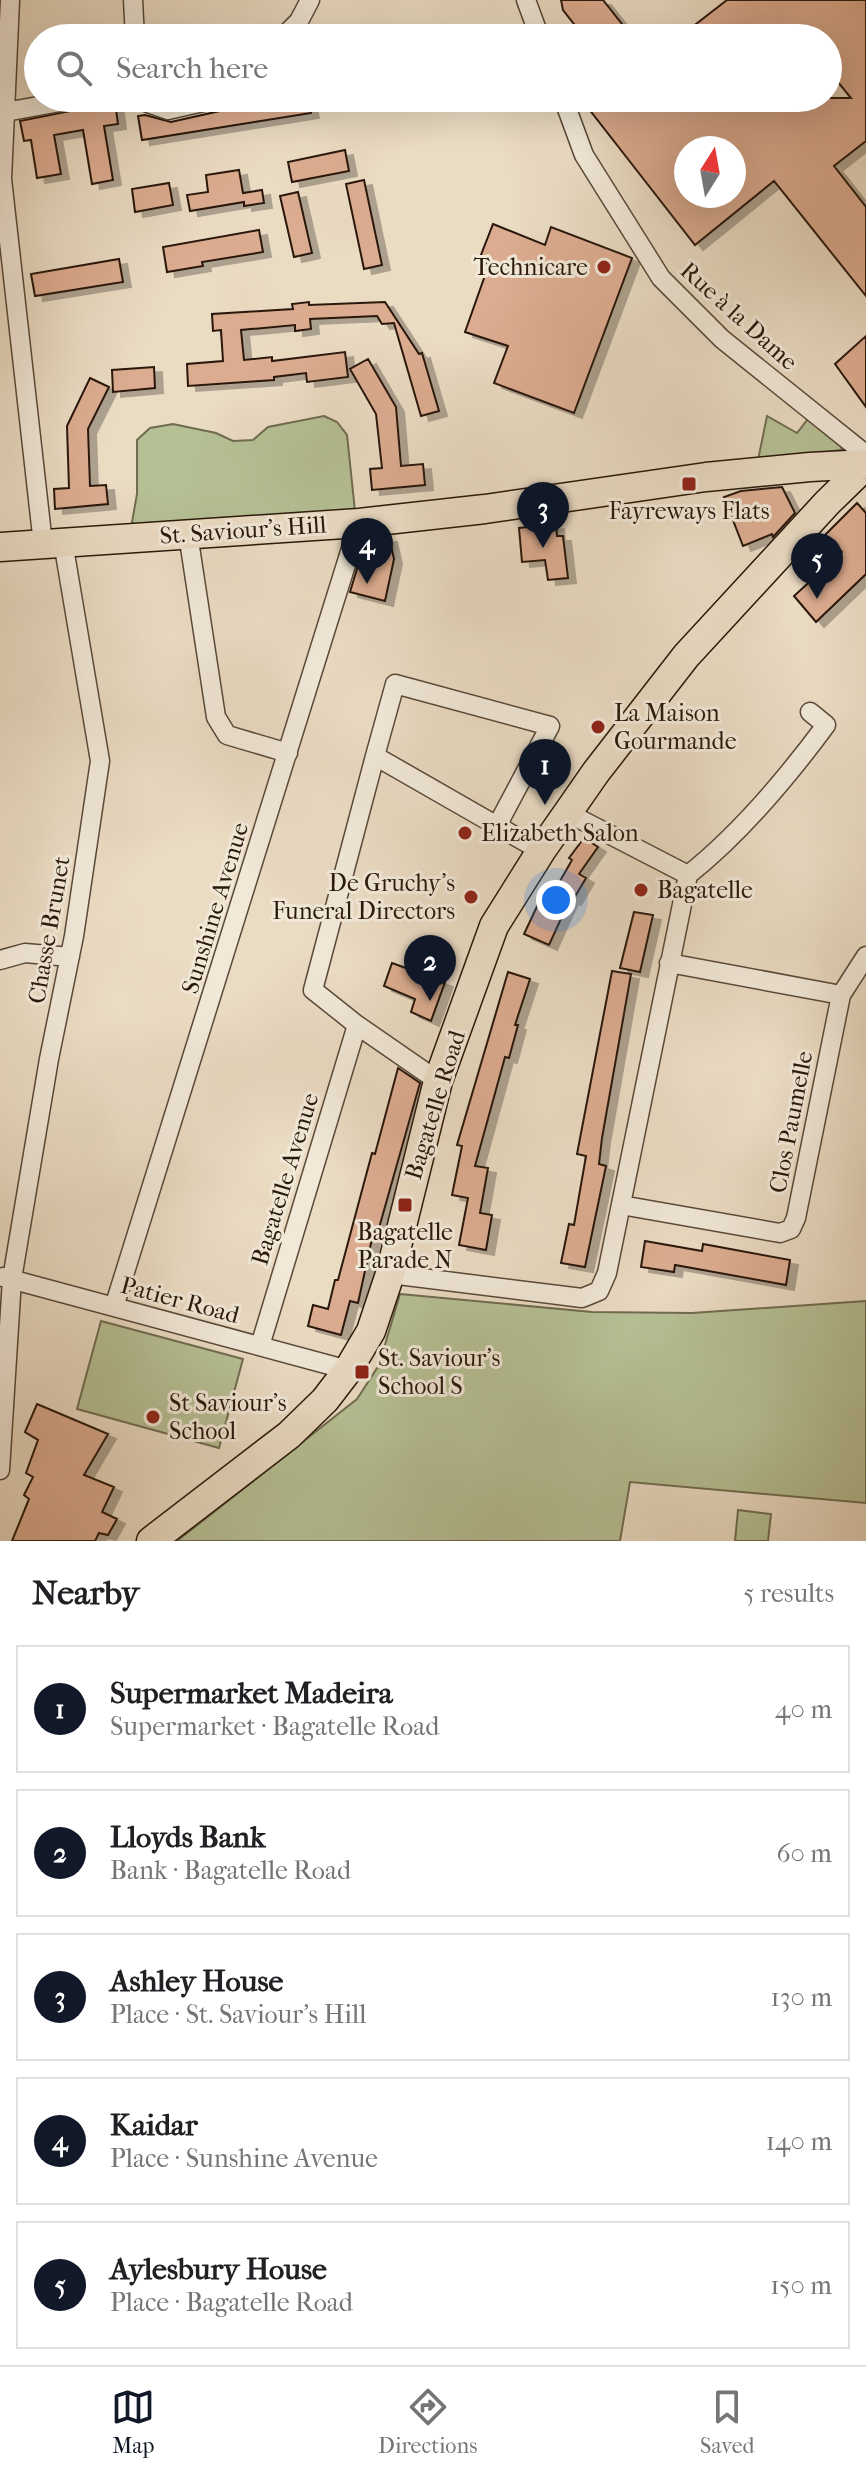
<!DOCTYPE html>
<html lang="en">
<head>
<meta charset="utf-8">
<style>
  body { margin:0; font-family:"IM FELL French Canon",serif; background:#f6f6f6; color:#202124 }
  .compass { position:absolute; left:674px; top:136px; width:72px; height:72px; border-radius:50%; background:#fff; box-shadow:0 8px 32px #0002; rotate:11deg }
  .you { position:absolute; left:556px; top:900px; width:28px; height:28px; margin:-20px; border:6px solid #fff; border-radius:50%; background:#1a73e8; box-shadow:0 0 0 12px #1a73e833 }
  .badge { display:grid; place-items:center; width:52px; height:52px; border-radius:50%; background:#111827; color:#fff; font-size:26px; font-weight:700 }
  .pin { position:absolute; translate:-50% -66px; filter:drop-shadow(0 2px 4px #0008) }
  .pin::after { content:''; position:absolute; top:42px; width:28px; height:24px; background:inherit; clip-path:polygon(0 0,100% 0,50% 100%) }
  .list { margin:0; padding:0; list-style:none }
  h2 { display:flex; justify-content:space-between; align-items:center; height:104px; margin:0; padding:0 32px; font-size:34px }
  h2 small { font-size:26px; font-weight:400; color:#757577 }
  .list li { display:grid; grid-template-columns:52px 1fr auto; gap:24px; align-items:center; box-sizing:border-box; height:128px; margin:0 16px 16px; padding:0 16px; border:2px solid #e0e0e0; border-radius:0px }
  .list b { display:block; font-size:30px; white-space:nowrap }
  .list p { margin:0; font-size:26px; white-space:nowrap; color:#757577 }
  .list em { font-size:26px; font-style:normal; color:#757577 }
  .icon { flex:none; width:44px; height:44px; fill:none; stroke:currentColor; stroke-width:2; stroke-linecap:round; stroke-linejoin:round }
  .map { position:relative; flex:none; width:866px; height:1541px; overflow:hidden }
  .search { position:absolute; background:#fff; box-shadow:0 8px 32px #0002; left:24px; right:24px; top:24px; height:88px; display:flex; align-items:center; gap:20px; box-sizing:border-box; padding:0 28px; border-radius:44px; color:#757577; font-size:30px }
  .sheet { height:824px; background:#fff }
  nav { display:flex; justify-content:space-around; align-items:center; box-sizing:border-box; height:112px; border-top:2px solid #e0e0e0; background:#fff; font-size:22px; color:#757577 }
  nav a { display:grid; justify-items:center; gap:4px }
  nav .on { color:#111827 }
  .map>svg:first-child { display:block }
  .green { fill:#b6c095; stroke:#706c50; stroke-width:2 }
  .building { fill:#dcac90; stroke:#29180a; stroke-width:2; fill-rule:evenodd; filter:url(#shadow) }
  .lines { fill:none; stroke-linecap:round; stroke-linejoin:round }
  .minor-casing { stroke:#594938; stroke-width:21 }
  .primary-casing { stroke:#29180a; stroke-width:31 }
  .minor { stroke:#f1e8d8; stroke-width:18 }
  .primary { stroke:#eadbc3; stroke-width:28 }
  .poi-dot { fill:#8f2418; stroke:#f1e8d8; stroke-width:3 }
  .labels { text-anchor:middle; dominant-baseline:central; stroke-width:6; stroke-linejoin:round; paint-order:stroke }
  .poi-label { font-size:24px; fill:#29180a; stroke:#f1e8d8; text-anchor:start }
  .street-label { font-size:24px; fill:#29180a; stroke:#f1e8d8 }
</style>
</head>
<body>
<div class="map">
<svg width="866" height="1541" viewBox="0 0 866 1541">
  <defs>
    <filter id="shadow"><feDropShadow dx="8" dy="5" stdDeviation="0" flood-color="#0004"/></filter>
  </defs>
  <rect width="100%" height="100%" fill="#eadbc3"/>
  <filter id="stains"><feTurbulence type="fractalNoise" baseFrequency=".0025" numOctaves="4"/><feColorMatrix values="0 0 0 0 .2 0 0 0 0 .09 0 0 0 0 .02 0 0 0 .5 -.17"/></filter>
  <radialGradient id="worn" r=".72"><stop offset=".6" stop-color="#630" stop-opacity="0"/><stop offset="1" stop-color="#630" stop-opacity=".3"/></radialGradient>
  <path class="green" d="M811,415L839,438L842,450L758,460L767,416L797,433Z
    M324,416L337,422L347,435L355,511L139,528L132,522L137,494V440L150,428L173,424L216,433L233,441L253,440L268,427Z
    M400,1294L592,1312L692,1313L866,1301V1503L630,1482L620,1541H177L357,1399L379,1365Z
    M101,1321L243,1359L219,1448L77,1409Z
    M738,1510L771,1514L768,1541H735Z"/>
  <path class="building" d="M561,0H603L633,38H585L563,10Z
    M727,0H866V141L834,166L866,207V296L774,181L695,245L585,104L593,98H851L828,70V38H678ZM686,148H734V196H686Z
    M262,98H308L311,113L142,140L138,116L145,115L171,122L224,110L232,102Z
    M115,102L118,124L104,126L113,180L92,184L83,130L54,135L61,174L37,178L31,140L24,141L20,121Z
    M345,150L349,171L292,182L288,162Z
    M239,170L243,193L262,190L264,203L244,206V202L190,211L187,195L208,192L206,175Z
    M364,180L382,265L364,269L346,184Z
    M169,183L173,205L135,212L132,189Z
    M298,192L312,253L294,257L280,196Z
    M493,224L545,245L551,227L632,258L574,413L494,383L508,346L465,332L489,264L479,260Z
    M259,230L263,252L202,262L203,266L167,272L163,247Z
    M119,259L123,282L35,296L31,274Z
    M309,302V305L385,302L419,354L422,353L439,411L421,416L394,323L382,324L377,316L310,319L311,329L295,331V325L241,330L244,360L272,357V361L345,352L348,377L307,382L306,373L274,377V380L188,386L187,364L223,361L221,330L213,331L212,314L293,309L292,304Z
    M866,336V407L835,364Z
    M368,359L396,407L401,466L423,464L425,485L372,490L370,469L382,468L376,414L350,369Z
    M154,367L155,388L113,392L112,370Z
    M90,378L109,387L88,429L90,486L106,485L108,504L55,509L54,489L69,488L67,426Z
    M782,487L795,513L773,537L772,534L743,546L724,497L741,491Z
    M857,503L866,513V574L816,622L794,596L842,552L825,535Z
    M556,524L557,536H563L568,578L548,580L545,560L522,562L519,528Z
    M389,537L394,559L385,601L350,592L366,539Z
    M584,838L598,847L579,874L586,878L573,900L570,899L549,945L524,934L541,898L548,902L572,860L569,858Z
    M634,912L653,915L640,972L620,968Z
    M392,963L445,982L431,1021L411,1012L415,999L384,986Z
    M612,971L631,974L602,1138L599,1164L606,1166L585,1267L561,1263L569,1224L574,1225L586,1156L577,1154Z
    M508,972L530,979L515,1025H518L509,1058L505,1057L475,1166L488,1168L480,1213L492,1215L486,1250L459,1245L468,1198L452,1195L462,1146L457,1145Z
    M398,1068L420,1083L377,1235L373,1234L358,1303L350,1301L341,1335L308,1326L313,1305L328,1309L335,1280H338L372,1153L375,1154Z
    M645,1241L702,1251L703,1244L790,1260L786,1285L675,1265L674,1272L641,1267Z
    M37,1404L108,1434L84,1475L114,1487L102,1512L117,1519L108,1535L99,1533L95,1541H12L29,1499L24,1495L33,1477L26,1473L38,1440L25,1432Z"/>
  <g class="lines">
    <defs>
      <path id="minor" d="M10,0L2,179L43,544
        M133,0L135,38
        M526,0L540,38
        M282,38L299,21L310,0
        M144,98L148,103L168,110L221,98
        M563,98L584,155L661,278L722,339L859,449L866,463
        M5,112L83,98
        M188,534L216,717L227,735L288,753
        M375,756L313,990L357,1025L438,1081
        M498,824L550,726L395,684L375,756L541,851
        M688,875C741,833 786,779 826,725L810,712
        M0,960L25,953L70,957
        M841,995L866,956
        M621,1205L780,1233L791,1229L796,1218L841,995L669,963
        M390,1274L582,1298L599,1291L607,1273L688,875L568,813
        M3,1277L348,1370
        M114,1307L359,523
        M260,1346L357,1025
        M0,1470L12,1279L49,1059L74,936L100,761L63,542"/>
      <path id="primary" d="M0,547L359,523L485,509L706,477L810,467L866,464
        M151,1541L289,1435L325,1400L348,1370L371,1331L390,1274L438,1081L494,926L541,851L596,772L686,656L828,502L866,465"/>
    </defs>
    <use href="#minor" class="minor-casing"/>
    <use href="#primary" class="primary-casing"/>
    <use href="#minor" class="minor"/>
    <use href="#primary" class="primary"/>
  </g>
  <g class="poi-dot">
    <circle cx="604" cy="267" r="8"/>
    <rect x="681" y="476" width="16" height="16" rx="4"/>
    <circle cx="598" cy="727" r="8"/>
    <circle cx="465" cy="833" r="8"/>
    <circle cx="641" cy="890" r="8"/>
    <circle cx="471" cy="897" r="8"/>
    <rect x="397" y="1197" width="16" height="16" rx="4"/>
    <rect x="354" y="1364" width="16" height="16" rx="4"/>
    <circle cx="153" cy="1417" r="8"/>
  </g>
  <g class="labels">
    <g class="poi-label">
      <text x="588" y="267" text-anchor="end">Technicare</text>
      <text x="689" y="511" text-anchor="middle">Fayreways Flats</text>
      <text x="614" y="713">La Maison<tspan x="614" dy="28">Gourmande</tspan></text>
      <text x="481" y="833">Elizabeth Salon</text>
      <text x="455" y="883" text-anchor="end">De Gruchy's<tspan x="455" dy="28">Funeral Directors</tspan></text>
      <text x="657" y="890">Bagatelle</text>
      <text x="405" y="1232" text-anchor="middle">Bagatelle<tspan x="405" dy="28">Parade N</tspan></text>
      <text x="378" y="1358">St. Saviour's<tspan x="378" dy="28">School S</tspan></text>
      <text x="169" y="1403">St Saviour's<tspan x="169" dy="28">School</tspan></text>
    </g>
    <g class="street-label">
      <text transform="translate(739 316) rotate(42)">Rue à la Dame</text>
      <text transform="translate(243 530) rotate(-4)">St. Saviour's Hill</text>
      <text transform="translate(215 908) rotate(-73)">Sunshine Avenue</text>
      <text transform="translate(49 930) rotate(-80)">Chasse Brunet</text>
      <text transform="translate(435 1105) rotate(-73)">Bagatelle Road</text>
      <text transform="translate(791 1122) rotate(-79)">Clos Paumelle</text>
      <text transform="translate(285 1179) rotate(-73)">Bagatelle Avenue</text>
      <text transform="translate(180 1300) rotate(15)">Patier Road</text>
    </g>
  </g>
  <rect width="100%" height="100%" filter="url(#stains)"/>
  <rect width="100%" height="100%" fill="url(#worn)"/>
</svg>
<svg class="compass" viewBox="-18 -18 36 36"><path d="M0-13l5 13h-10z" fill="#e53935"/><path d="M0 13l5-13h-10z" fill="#757577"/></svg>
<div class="you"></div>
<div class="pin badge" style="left:545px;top:805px">1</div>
<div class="pin badge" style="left:430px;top:1001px">2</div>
<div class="pin badge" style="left:543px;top:548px">3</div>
<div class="pin badge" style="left:367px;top:584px">4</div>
<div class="pin badge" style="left:817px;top:599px">5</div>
<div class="search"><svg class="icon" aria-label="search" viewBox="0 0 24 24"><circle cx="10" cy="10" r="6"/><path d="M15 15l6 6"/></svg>Search here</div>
</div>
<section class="sheet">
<h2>Nearby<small>5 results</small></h2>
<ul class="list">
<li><span class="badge">1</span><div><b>Supermarket Madeira</b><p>Supermarket · Bagatelle Road</p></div><em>40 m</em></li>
<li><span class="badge">2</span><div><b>Lloyds Bank</b><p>Bank · Bagatelle Road</p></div><em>60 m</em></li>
<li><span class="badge">3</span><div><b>Ashley House</b><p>Place · St. Saviour's Hill</p></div><em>130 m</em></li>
<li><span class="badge">4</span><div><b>Kaidar</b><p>Place · Sunshine Avenue</p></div><em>140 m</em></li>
<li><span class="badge">5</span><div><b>Aylesbury House</b><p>Place · Bagatelle Road</p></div><em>150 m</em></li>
</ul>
</section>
<nav>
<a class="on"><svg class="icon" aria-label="map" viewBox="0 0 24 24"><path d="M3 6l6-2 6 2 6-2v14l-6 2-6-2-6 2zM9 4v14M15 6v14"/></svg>Map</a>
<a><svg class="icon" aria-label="directions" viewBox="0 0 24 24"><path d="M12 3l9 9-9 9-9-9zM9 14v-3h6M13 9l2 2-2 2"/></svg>Directions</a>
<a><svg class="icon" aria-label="saved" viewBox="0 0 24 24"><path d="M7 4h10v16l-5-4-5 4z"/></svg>Saved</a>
</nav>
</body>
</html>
